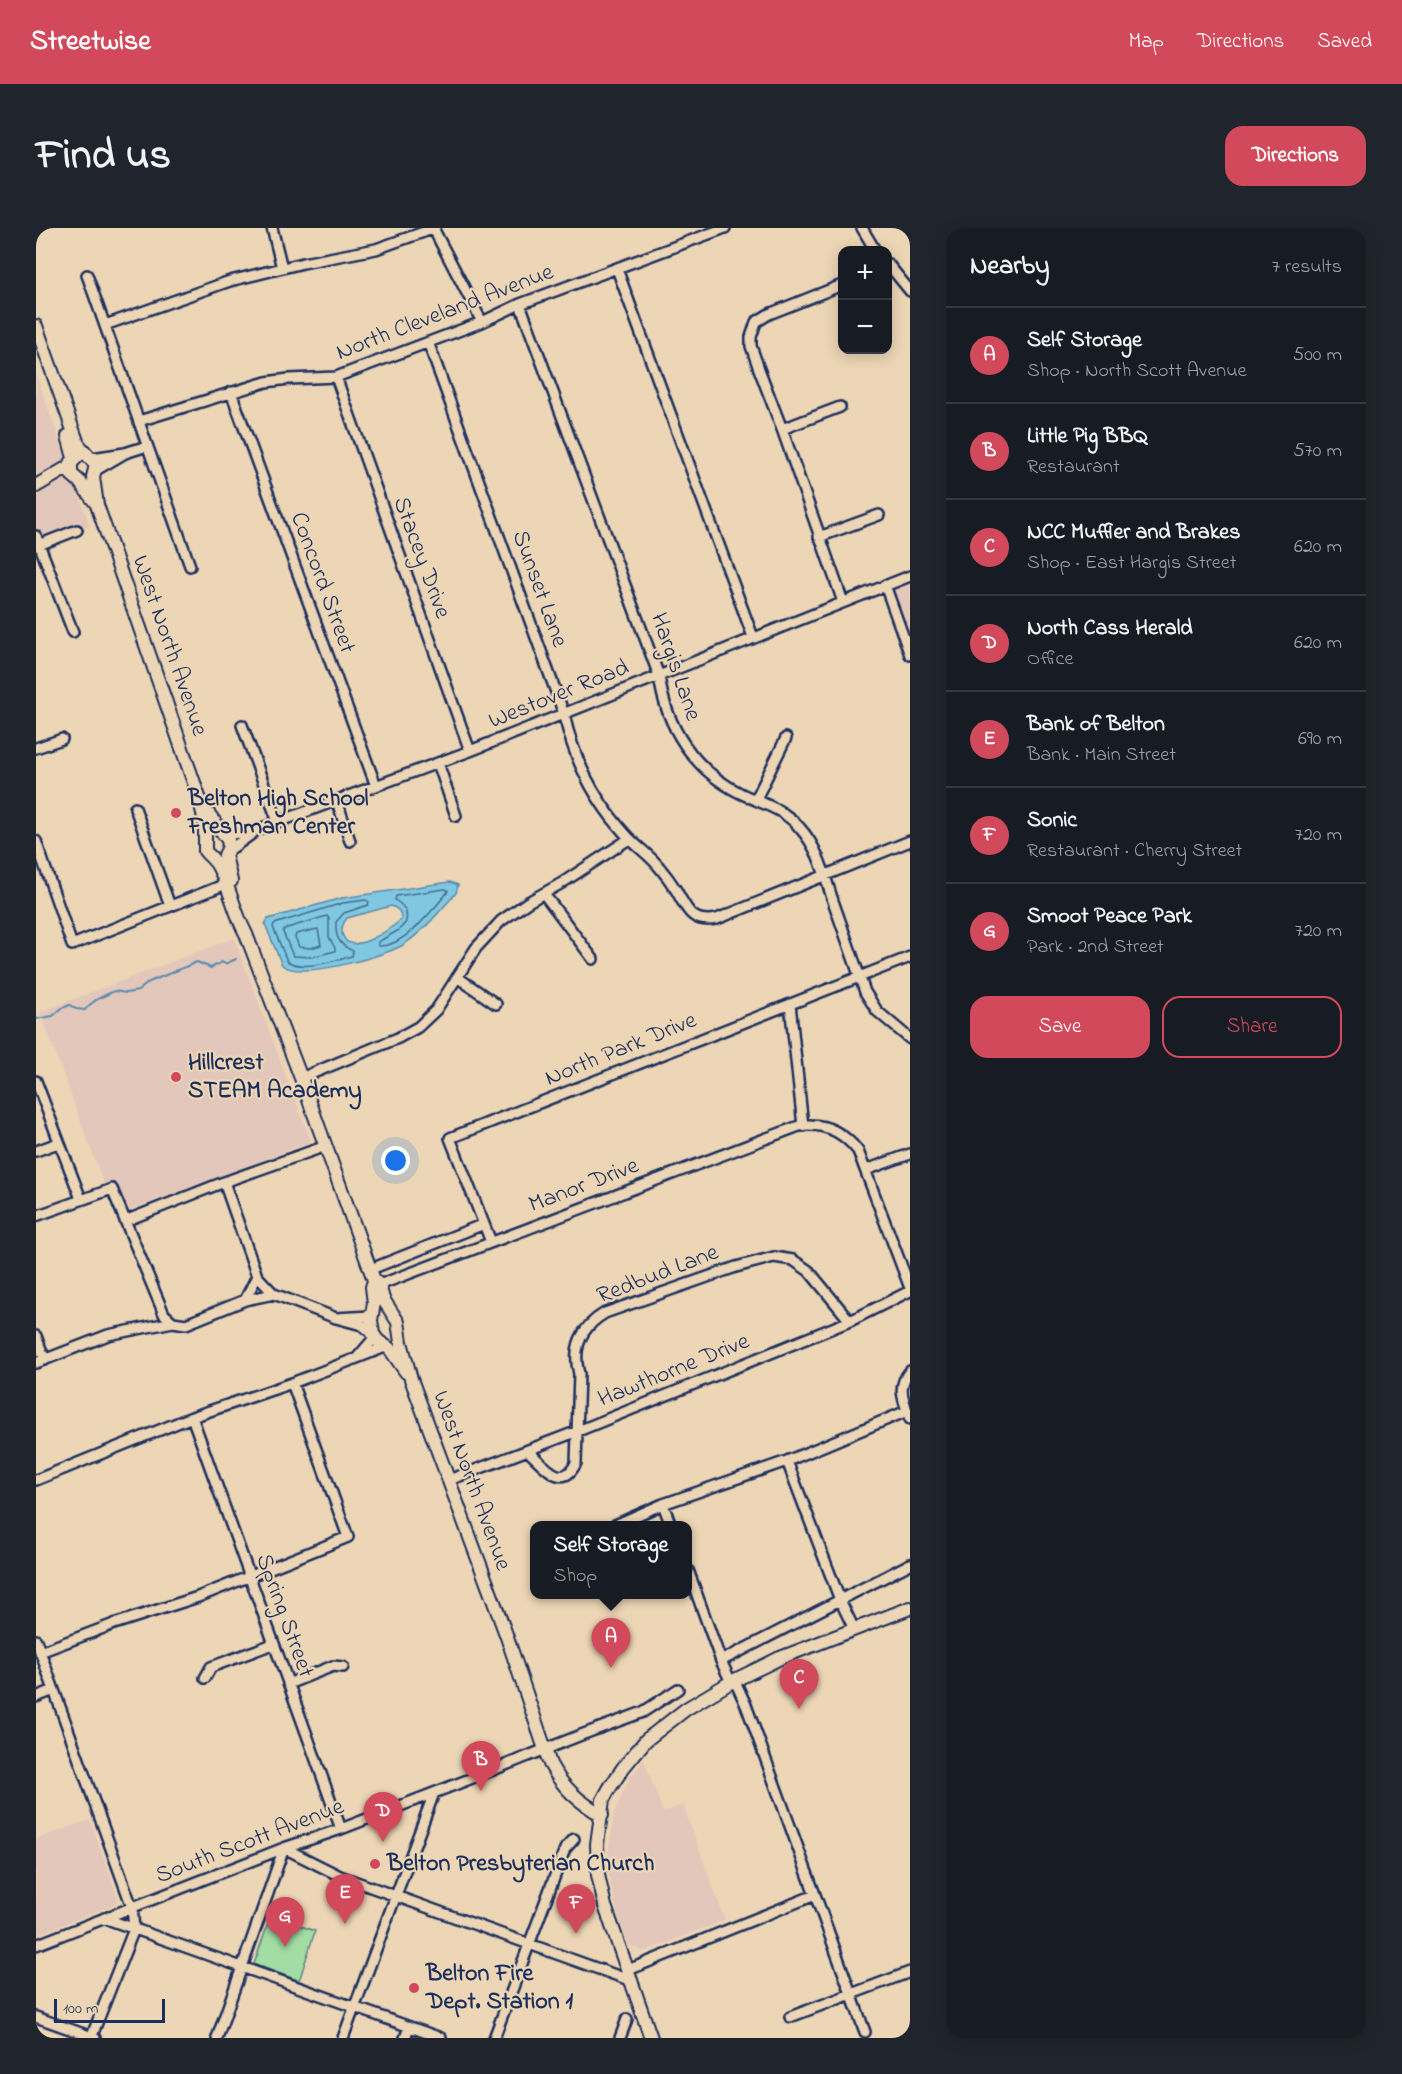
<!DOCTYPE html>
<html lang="en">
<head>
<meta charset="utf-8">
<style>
  body { margin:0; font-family:"Indie Flower",sans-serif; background:#20242c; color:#f1f3f6 }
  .controls { position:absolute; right:18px; top:18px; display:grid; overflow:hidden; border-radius:12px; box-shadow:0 3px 15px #0003 }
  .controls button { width:54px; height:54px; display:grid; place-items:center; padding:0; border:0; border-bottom:2px solid #363941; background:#171b24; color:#f1f3f6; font:30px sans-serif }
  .scale { position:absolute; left:18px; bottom:15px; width:111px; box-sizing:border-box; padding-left:6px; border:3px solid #1b2f5e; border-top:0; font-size:16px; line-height:21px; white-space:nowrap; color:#1b2f5e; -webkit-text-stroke:4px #edd6b5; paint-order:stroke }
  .you { position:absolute; left:360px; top:933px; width:21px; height:21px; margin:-15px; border:4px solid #fff; border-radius:50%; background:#1a73e8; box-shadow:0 0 0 9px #1a73e833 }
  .badge { display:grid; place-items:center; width:39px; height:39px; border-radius:50%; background:#d1495b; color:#fff; font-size:20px; font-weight:700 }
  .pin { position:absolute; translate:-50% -50px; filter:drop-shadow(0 2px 3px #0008) }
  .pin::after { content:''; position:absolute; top:32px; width:21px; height:18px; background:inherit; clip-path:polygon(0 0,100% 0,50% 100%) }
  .popup { position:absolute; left:494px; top:1293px; width:162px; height:78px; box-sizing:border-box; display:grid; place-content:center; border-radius:12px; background:#171b24; filter:drop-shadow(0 2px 4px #0005); font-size:20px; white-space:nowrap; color:#9ea1a6 }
  .popup b { font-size:22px; color:#f1f3f6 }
  .popup::after { content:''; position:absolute; left:50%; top:100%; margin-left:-12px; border:12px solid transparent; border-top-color:#171b24 }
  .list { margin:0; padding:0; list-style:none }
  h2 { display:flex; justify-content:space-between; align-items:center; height:78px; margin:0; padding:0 24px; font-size:26px }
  h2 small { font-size:20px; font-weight:400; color:#9ea1a6 }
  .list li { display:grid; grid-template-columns:39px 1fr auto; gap:18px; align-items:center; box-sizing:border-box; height:96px; padding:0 24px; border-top:2px solid #363941 }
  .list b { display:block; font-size:22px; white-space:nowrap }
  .list p { margin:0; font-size:20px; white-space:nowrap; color:#9ea1a6 }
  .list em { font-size:20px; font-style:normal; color:#9ea1a6 }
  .actions { display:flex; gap:12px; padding:18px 24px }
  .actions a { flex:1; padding:14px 0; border:2px solid #d1495b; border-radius:18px; text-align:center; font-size:21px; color:#d1495b }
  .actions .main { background:#d1495b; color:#fff }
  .map { position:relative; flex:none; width:874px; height:1810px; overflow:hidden; border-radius:18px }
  header { display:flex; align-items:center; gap:36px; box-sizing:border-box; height:84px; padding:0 30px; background:#d1495b; color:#fff }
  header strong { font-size:28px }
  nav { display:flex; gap:33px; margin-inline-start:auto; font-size:21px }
  .intro { display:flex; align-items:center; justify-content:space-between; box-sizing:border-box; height:144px; padding:0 36px }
  h1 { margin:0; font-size:42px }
  .button { padding:15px 27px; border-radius:18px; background:#d1495b; color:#fff; font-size:21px; font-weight:700 }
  main { display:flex; gap:36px; padding:0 36px }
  aside { flex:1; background:#171b24; border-radius:18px; box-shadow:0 3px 15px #0003 }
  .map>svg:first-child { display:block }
  .built { fill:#e3c7bb }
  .green { fill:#a2dda4; stroke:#5e8681; stroke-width:1.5 }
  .water { fill:#80c8e1; stroke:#588bad; stroke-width:1.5; fill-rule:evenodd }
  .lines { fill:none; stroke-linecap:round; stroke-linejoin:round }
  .shore { stroke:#436c92; stroke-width:1.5 }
  .stream { stroke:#588bad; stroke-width:2 }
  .street-casing { stroke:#1b2f5e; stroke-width:14 }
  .secondary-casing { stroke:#1b2f5e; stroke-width:16 }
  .street { stroke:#edd6b5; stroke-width:9 }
  .secondary { stroke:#edd6b5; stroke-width:12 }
  .poi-dot { fill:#d1495b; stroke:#edd6b5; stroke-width:2 }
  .labels { text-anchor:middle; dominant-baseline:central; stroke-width:4.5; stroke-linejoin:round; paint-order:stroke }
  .street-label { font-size:24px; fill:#1b2f5e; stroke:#edd6b5 }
  .poi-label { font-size:24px; font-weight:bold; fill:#1b2f5e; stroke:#edd6b5; text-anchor:start }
</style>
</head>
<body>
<header>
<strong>Streetwise</strong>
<nav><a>Map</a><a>Directions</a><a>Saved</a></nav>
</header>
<div class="intro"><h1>Find us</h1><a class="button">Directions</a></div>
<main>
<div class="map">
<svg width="874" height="1810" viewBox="0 0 874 1810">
  <rect width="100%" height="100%" fill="#edd6b5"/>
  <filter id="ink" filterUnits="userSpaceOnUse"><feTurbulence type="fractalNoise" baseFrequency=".0167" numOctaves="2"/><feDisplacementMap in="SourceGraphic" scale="12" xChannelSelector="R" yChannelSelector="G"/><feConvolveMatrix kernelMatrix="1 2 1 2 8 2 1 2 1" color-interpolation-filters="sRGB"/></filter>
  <g filter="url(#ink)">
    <path class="built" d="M0,146L54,298L0,319Z
      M874,355V405L857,361Z
      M198,710L275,914L91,983L80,957L68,956L4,784Z
      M608,1532L627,1584L647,1577L689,1692L607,1724L593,1717L583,1691L572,1644V1627L578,1586L594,1549Z
      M54,1592L82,1670L80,1676L0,1707V1611Z"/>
    <path class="green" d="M235,1687L279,1703L264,1750L261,1752L218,1736Z"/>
    <path class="water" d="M414,654L422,657L420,665C404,683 388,703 367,717C346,729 264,752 246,737L229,696L232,691L306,670ZM355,678C363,681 365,684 365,692C354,701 315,729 307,708C304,701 307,695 311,690Z"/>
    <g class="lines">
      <path class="shore" d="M409,661L412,662L411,665C396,683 367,720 342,718V714L363,702L370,694C372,683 368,678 359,672L360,668Z
        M330,672L333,674L332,677L308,685L300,694C299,709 303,717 317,723L316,728C299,732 268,744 251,733L237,699L238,696L307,675Z
        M291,688L293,691V709L299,720V723L276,729L257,728L247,704L248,701Z
        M282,701L285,717L275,720L263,719L259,709L260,706Z"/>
      <path class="stream" d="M0,791L17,788L26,780L34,777L40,781L49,782C56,772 68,768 78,763L90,765L102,763L113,754L161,734L175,740L186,734L189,736L200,731"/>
      <defs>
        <path id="street" d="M236,0L246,40
          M397,0L446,94
          M826,0L839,22
          M852,36L874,63
          M581,41L717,409
          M51,47L154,338
          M806,57L733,86L720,94L715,109V118L723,141L746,201L807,374
          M484,76L623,448C630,499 658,543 706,566C727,576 748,581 764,600C782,620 788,645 796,670C807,701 818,733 829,764L841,783L874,811
          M69,97L194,53L267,35L340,21L399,0
          M392,114L528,486C538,533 558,572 591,608C601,619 614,627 624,640C630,647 635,654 640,662C651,681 655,696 681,691L874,613
          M300,149L434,523
          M195,164L340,558
          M103,193L230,154L253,151L300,149L446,94L484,76L689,0
          M746,201L804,179
          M89,225L111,218
          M56,230L89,225L60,242
          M0,308L37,404
          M783,309L843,287
          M0,318L41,302
          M849,357L874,427
          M206,497L242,594
          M0,520L26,511
          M402,535L420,588
          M720,571L750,510
          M301,573L314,613
          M99,580L134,678
          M188,607L218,603L434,523L874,348
          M0,613L36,717L190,656
          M192,623L217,605
          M508,666L557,731
          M421,749L460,776
          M754,776L767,898
          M265,850L362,810L382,799L400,782L440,720L465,693L492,674L526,655L593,611
          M0,853L45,971
          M0,923L22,915
          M830,942L874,926
          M188,954L221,1048L238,1066L300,1090
          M0,988L76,961L128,1086L137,1094L150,1096L209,1072L238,1066
          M89,993L188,954L290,918
          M455,1014L414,910L874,729
          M335,1041L448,996
          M343,1057L763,898C787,894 807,904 822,923L874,1060
          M209,1072L221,1048
          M335,1088L300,1090L326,1097L337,1106
          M0,1108L9,1132
          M339,1109L321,1130L349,1119
          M0,1135L72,1107L137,1094
          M874,1143C860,1159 868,1173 874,1191
          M156,1189L305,1601
          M492,1223C507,1236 526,1264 540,1235L543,1146C536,1120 545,1099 569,1085L700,1039L738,1029L757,1032L773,1043L814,1093
          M751,1233L804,1372L818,1401
          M0,1252L156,1189L256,1155L321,1130
          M413,1252L542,1203L814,1093L874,1063
          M627,1276L635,1298
          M579,1297L627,1276L751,1233L871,1183
          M652,1342L685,1433L695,1454
          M0,1412L96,1679L98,1701L55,1810
          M4,1424L78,1396L162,1369L312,1309L256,1155
          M685,1433L874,1336
          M169,1450L175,1439L237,1416
          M699,1453L710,1477L829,1804
          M252,1456L297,1438L307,1439
          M0,1469L18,1462
          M68,1690L405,1810
          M0,1717L248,1620L305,1601L457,1542L545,1507L607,1484L642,1461
          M592,1742L779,1667
          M0,1789L59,1810
          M754,1789L874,1744
          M181,1810L248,1620L304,1648L596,1753
          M307,1810L398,1565
          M369,1810L373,1799
          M458,1810L529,1621L538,1611
          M584,1810L591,1791"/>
        <path id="secondary" d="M0,98L42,216L60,237L57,249L61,277L164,572L169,595V623C173,628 179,632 182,638C194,659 198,684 210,706L265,850L338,1052L343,1057L347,1071L362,1094L365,1114L375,1151L471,1409L514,1536C527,1560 543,1574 566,1587
          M32,208L38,230
          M43,227L35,235V246L43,253L59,274
          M0,258L34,238
          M169,581L192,612L193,619L189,627L195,653
          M338,1053L336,1059L338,1075L335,1092L337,1106L342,1113L354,1121L370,1144
          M615,1810L569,1678L562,1647L561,1616L567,1572L573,1561L587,1540L610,1512L650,1481L695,1454L744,1430L874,1380"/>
      </defs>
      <use href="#street" class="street-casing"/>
      <use href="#secondary" class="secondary-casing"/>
      <use href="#street" class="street"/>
      <use href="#secondary" class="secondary"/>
    </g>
  </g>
  <g class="poi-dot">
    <circle cx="140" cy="585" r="6"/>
    <circle cx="140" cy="849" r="6"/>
    <circle cx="339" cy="1636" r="6"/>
    <circle cx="378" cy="1760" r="6"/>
  </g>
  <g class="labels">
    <g class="street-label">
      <text transform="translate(409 85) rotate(-21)">North Cleveland Avenue</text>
      <text transform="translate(385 330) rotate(70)">Stacey Drive</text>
      <text transform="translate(286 355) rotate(70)">Concord Street</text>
      <text transform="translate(503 361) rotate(70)">Sunset Lane</text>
      <text transform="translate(133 418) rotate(71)">West North Avenue</text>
      <text transform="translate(639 439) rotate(71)">Hargis Lane</text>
      <text transform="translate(523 467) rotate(-22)">Westover Road</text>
      <text transform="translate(585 822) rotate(-22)">North Park Drive</text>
      <text transform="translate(548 958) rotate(-21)">Manor Drive</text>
      <text transform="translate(622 1047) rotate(-21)">Redbud Lane</text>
      <text transform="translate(638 1143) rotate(-22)">Hawthorne Drive</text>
      <text transform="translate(435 1253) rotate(70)">West North Avenue</text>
      <text transform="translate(248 1388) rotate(70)">Spring Street</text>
      <text transform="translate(214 1614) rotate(-21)">South Scott Avenue</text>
    </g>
    <g class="poi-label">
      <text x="152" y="571">Belton High School<tspan x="152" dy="28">Freshman Center</tspan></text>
      <text x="152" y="835">Hillcrest<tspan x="152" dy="28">STEAM Academy</tspan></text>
      <text x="351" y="1636">Belton Presbyterian Church</text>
      <text x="390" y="1746">Belton Fire<tspan x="390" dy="28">Dept. Station 1</tspan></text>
    </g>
  </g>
</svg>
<div class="controls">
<button>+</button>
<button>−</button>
</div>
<div class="scale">100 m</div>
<div class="you"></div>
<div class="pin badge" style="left:575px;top:1440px">A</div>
<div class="popup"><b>Self Storage</b>Shop</div>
<div class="pin badge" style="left:445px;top:1563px">B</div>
<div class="pin badge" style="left:763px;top:1481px">C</div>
<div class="pin badge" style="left:347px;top:1614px">D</div>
<div class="pin badge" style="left:309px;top:1696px">E</div>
<div class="pin badge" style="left:540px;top:1706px">F</div>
<div class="pin badge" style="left:249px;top:1719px">G</div>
</div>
<aside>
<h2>Nearby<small>7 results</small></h2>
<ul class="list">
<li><span class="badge">A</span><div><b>Self Storage</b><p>Shop · North Scott Avenue</p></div><em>500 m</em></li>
<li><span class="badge">B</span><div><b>Little Pig BBQ</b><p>Restaurant</p></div><em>570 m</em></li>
<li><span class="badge">C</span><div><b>NCC Muffler and Brakes</b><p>Shop · East Hargis Street</p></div><em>620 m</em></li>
<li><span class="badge">D</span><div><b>North Cass Herald</b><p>Office</p></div><em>620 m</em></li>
<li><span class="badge">E</span><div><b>Bank of Belton</b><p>Bank · Main Street</p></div><em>690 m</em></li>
<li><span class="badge">F</span><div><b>Sonic</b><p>Restaurant · Cherry Street</p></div><em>720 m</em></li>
<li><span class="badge">G</span><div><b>Smoot Peace Park</b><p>Park · 2nd Street</p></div><em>720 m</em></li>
</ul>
<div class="actions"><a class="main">Save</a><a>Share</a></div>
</aside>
</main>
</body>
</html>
